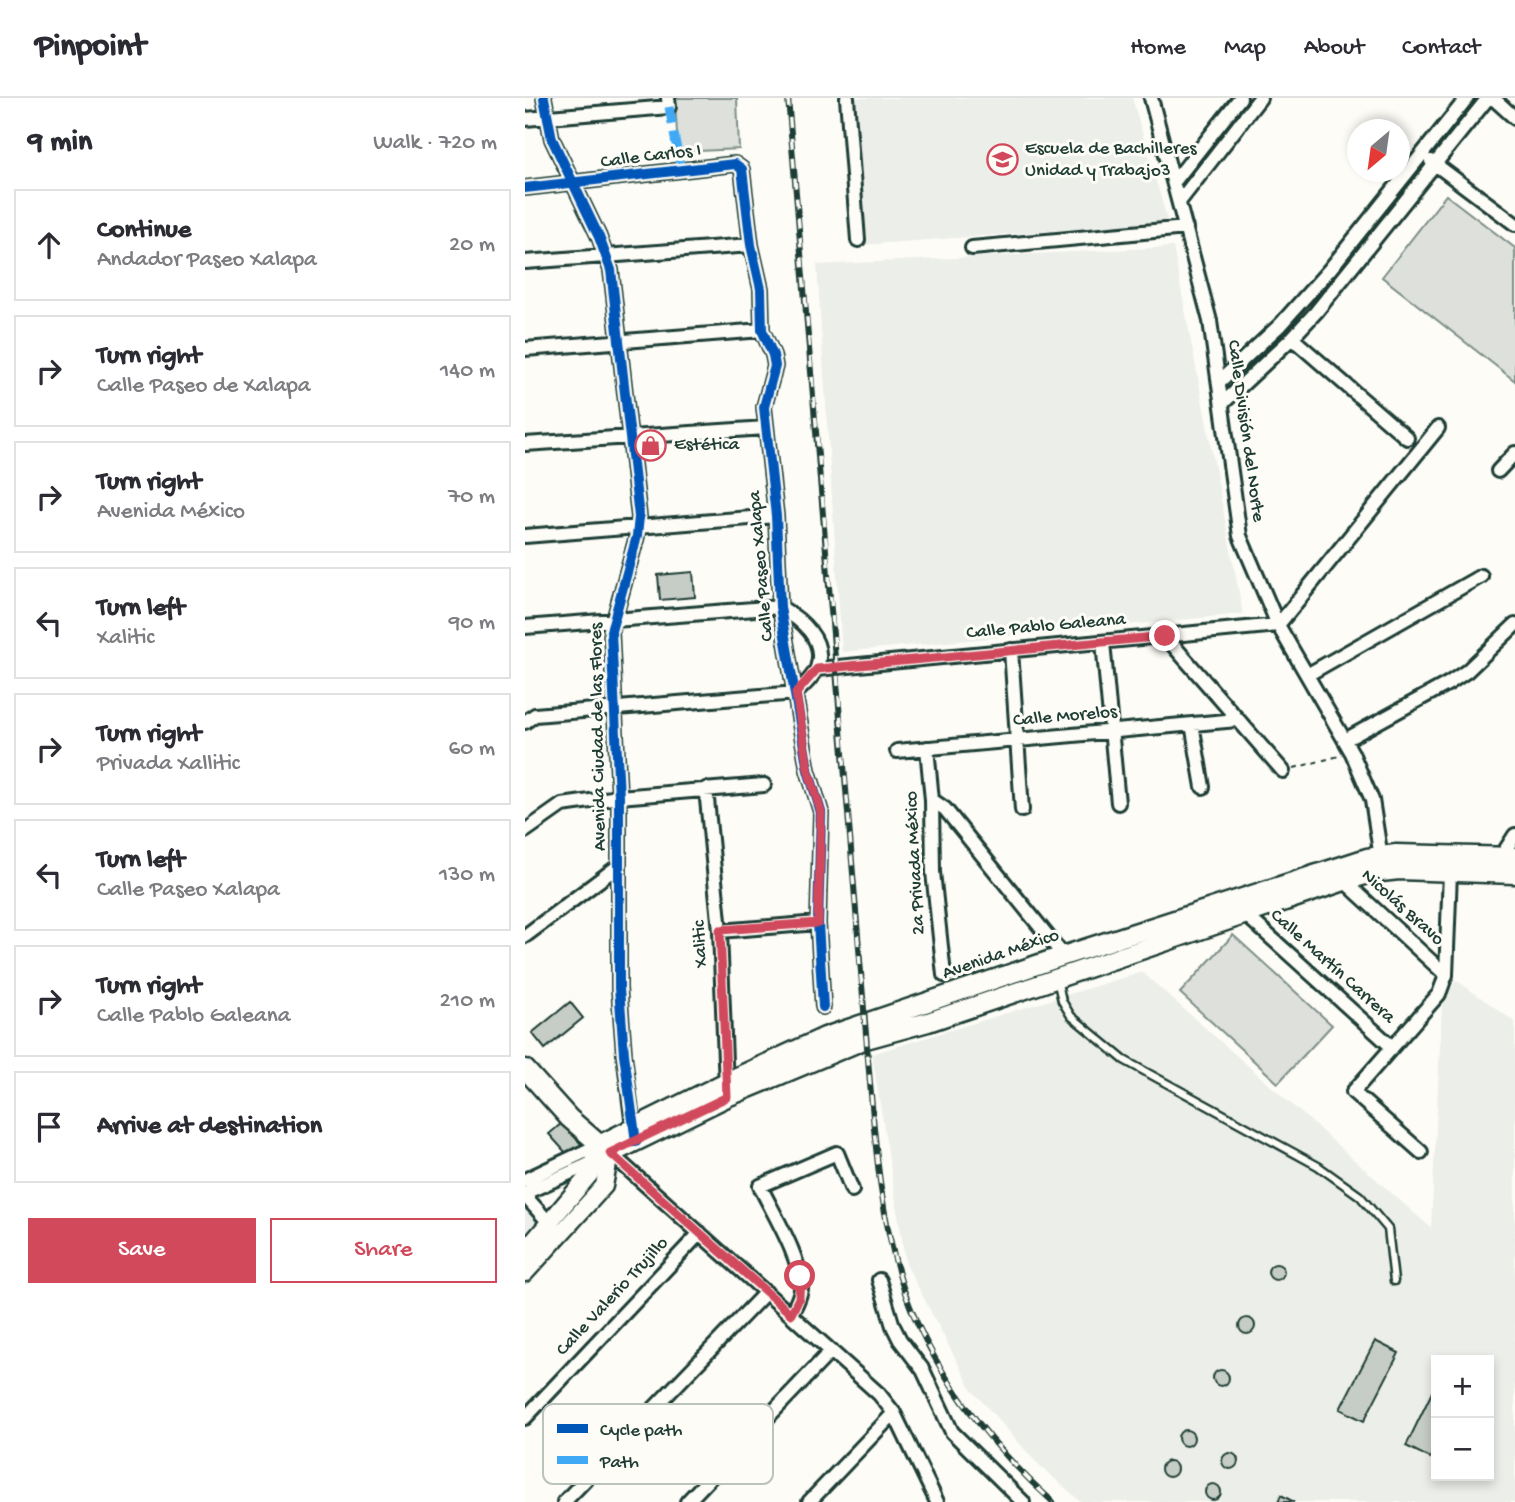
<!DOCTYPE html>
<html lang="en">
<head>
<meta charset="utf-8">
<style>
  body { margin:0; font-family:"Gochi Hand",sans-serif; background:#f7f7f7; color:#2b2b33 }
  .controls { position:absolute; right:21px; bottom:21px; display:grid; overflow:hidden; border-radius:0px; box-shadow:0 4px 10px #0003 }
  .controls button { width:63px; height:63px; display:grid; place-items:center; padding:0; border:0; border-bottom:2px solid #e1e1e2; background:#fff; color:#2b2b33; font:35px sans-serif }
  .compass { position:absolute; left:822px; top:21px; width:63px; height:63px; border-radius:50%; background:#fff; box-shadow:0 4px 10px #0003; rotate:209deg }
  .stop { position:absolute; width:21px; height:21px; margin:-16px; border:5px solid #d1495b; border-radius:50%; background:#fff }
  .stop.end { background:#d1495b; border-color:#fff; box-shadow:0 2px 7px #0008 }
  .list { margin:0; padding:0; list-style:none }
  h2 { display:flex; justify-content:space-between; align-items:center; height:91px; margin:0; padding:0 28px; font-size:30px }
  h2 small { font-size:23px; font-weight:400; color:#7c7c81 }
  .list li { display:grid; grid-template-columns:46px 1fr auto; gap:21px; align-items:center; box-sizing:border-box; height:112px; margin:0 14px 14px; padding:0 14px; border:2px solid #e1e1e2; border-radius:0px }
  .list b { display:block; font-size:26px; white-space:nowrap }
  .list p { margin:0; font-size:23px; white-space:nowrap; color:#7c7c81 }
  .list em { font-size:23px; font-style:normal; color:#7c7c81 }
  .actions { display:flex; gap:14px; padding:21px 28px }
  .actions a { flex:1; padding:16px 0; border:2px solid #d1495b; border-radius:0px; text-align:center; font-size:24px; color:#d1495b }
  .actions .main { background:#d1495b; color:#fff }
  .icon { flex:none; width:38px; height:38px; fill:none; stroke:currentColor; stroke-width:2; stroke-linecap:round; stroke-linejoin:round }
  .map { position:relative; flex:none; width:990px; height:1404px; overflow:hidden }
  header { display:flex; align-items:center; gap:42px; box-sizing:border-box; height:98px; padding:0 35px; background:#fff; border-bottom:2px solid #e1e1e2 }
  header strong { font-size:33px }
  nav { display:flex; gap:38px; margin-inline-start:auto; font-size:24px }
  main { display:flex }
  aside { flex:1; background:#fff }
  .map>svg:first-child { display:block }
  .built { fill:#eceee9; fill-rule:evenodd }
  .green { fill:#dde0db; stroke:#7e8e88; stroke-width:2 }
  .building { fill:#c6cdc7; stroke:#1f3d34; stroke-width:2 }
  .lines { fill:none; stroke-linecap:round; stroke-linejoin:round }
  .service-casing { stroke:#1f3d34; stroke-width:11 }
  .minor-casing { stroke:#1f3d34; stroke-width:18 }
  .tertiary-casing { stroke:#1f3d34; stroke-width:21 }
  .secondary-casing { stroke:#1f3d34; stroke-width:23 }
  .path { stroke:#1f3d34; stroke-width:2; stroke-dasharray:5 5; stroke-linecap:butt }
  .service { stroke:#fdfcf7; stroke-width:6 }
  .minor { stroke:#fdfcf7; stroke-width:12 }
  .tertiary { stroke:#fdfcf7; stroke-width:16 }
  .secondary { stroke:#fdfcf7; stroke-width:18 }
  .rail-casing { stroke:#1f3d34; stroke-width:6 }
  .rail { stroke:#fdfcf7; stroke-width:3.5; stroke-dasharray:10; stroke-linecap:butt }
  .quiet { stroke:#3fa9f5; stroke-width:9; stroke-dasharray:18 9; stroke-linecap:butt }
  .cycleway-casing { stroke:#fdfcf7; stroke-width:15 }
  .cycleway { stroke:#0057b8; stroke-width:10 }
  .route { stroke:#d1495b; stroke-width:9 }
  .labels { text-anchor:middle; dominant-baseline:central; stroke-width:6; stroke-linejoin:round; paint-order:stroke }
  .poi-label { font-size:19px; fill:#1f3d34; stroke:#fdfcf7; text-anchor:start }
  .street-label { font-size:19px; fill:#1f3d34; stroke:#fdfcf7 }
  .key { fill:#fdfcf7; stroke:#bac3bc; stroke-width:2 }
  .key-label { font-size:19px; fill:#1f3d34 }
</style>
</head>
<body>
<header>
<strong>Pinpoint</strong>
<nav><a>Home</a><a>Map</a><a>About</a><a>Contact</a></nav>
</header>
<main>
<aside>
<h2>9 min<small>Walk · 720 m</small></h2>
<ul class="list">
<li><svg class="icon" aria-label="ahead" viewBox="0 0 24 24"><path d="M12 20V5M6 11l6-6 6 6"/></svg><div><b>Continue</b><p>Andador Paseo Xalapa</p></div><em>20 m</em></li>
<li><svg class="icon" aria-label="right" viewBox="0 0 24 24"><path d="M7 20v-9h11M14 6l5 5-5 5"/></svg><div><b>Turn right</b><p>Calle Paseo de Xalapa</p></div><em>140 m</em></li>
<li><svg class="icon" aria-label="right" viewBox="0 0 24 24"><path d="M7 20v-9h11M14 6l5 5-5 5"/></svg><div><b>Turn right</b><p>Avenida México</p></div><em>70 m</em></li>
<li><svg class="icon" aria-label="left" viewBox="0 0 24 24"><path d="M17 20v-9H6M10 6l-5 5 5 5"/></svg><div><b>Turn left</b><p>Xalitic</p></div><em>90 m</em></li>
<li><svg class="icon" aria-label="right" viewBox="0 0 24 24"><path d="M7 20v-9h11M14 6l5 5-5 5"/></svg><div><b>Turn right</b><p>Privada Xallitic</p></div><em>60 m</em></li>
<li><svg class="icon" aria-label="left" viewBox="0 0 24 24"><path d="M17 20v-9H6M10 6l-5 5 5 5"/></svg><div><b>Turn left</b><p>Calle Paseo Xalapa</p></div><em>130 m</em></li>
<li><svg class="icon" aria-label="right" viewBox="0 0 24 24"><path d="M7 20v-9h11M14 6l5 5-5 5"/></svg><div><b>Turn right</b><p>Calle Pablo Galeana</p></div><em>210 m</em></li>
<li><svg class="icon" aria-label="arrive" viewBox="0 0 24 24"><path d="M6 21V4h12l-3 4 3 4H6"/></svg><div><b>Arrive at destination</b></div></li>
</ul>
<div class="actions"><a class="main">Save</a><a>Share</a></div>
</aside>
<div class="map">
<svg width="990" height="1404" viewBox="0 0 990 1404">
  <rect width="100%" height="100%" fill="#fdfcf7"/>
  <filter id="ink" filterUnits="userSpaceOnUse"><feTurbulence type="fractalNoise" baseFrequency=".0143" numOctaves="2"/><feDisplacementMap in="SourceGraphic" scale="14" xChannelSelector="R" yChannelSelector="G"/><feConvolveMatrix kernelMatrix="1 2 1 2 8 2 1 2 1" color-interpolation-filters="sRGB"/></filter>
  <g filter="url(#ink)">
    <path class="built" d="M325,0H607L643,124L336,147Z
      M648,149L718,516L317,554L292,167Z
      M617,874L906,1130L917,908L931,882L990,924V1404H556L511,1364L447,1292L381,1166L347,956ZM911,1262H964V1378H911Z
      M0,1107L19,1125L0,1147Z"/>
    <path class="green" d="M150,0H212L214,51L153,54Z
      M921,97L990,150V283L857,179Z
      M708,837L807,927L753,985L655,895Z"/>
    <path class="building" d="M168,474L170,499L135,502L133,477Z
      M45,904L58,920L20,951L7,935Z
      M37,1025L58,1048L41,1055L24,1036Z
      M743 1174a8 8 0 1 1 16 0a8 8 0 1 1-16 0Z
      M714 1228a8 8 0 1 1 16 0a8 8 0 1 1-16 0Z
      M850,1243L874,1255L839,1323L815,1311Z
      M688 1280a8 8 0 1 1 16 0a8 8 0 1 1-16 0Z
      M911,1286V1348L905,1360L881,1348Z
      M653 1340a8 8 0 1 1 16 0a8 8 0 1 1-16 0Z
      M697 1363a8 8 0 1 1 16 0a8 8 0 1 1-16 0Z
      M636 1371a8 8 0 1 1 16 0a8 8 0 1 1-16 0Z
      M680 1394a8 8 0 1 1 16 0a8 8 0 1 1-16 0Z
      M756,1397L769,1404H753Z"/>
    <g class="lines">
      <defs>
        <path id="service" d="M532,881L537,903L546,918L599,962L793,1068L835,1098L863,1131L869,1183"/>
        <path id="minor" d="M19,0L27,41L74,139L86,172L114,419L112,438L86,533L94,699V890L99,956L109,1037
          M322,0L333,142
          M626,0L685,223L715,438L753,527L827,655L847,702L857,766
          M968,0L990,20
          M0,21L144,9L143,0
          M906,63L990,126
          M649,84L715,0
          M0,90L210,66L217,71L226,147L236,191L237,232L248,257L250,268L239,309L251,418L255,509L283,672L296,714L293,825L298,909
          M654,104L735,0
          M447,150L661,130
          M0,164L226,147
          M767,240L882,340
          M0,251L237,232
          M694,284L755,227L805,171L942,0
          M697,306L767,240L791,214L963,0
          M0,346L241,330
          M973,373L990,355
          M0,438L251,418
          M0,529L255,509C275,521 302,541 292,570C288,580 278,588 271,595L10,617L0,624
          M640,538L758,673
          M578,544L593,705
          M486,552L497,712
          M292,571L753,527L913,330
          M782,577L956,478
          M667,626L678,689
          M820,642L924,585L942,573L990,527
          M402,650L407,702L408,774L419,877
          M372,653L712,622
          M181,691L195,833L201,989
          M407,702L420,711L534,852
          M0,733L37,707L94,699L239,687
          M974,762L990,737
          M815,779L921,877
          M721,817L867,949
          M195,833L293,825
          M0,838L92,769
          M896,1054L828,994L914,896L921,877L925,774
          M85,1055L354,1296L369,1315L412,1404
          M0,1082L74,1047
          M0,1095L69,1064
          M0,1098L28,1129
          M354,1182L368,1228L375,1242L398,1272L427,1334L498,1404
          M266,1216C270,1208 275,1200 276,1191C277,1161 248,1115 235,1088L312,1055L327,1092
          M0,1320L175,1135
          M39,1404L241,1194
          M162,1404L306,1253
          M284,1404L369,1315"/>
        <path id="tertiary" d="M0,1153L65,1076L72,1052
          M0,1175L79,1088L85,1055"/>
        <path id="secondary" d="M0,971L44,1020L82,1053
          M74,1047L201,984L300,939L541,857L842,760L871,756L990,759
          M69,1064L202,999L341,941L403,924L819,783L847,775L874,772L990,776"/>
      </defs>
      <use href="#service" class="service-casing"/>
      <use href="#minor" class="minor-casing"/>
      <use href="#tertiary" class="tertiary-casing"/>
      <use href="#secondary" class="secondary-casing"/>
      <path class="path" d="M769,670L814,658"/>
      <use href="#service" class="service"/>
      <use href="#minor" class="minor"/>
      <use href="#tertiary" class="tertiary"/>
      <use href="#secondary" class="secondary"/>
      <defs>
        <path id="rail" d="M263,0C284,246 306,492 325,739C331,817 337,895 344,973C350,1044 355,1114 376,1183C403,1268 462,1345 528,1404"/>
      </defs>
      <use href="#rail" class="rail-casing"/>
      <use href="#rail" class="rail"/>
      <path class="quiet" d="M144,9L156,73"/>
      <defs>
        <path id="cycleway" d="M19,0L27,41L74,139L86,172L114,419L112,438L86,533L94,699V890L99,956L111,1044
          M0,90L210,66L217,71L226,147L236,191L237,232L248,257L250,268L239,309L251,418L255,509L283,672L296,714L293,825L298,909"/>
      </defs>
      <use href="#cycleway" class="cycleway-casing"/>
      <use href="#cycleway" class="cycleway"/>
    </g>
  </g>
  <g class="lines" filter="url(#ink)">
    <path class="route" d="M275,1178L274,1200L266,1216L85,1055L202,999L195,832L293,825L296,714L283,671L271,595L292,571L640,538"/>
  </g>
  <defs>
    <symbol id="school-ring" viewBox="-11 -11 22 22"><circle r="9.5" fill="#fdfcf7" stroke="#d1495b" stroke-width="1.5"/><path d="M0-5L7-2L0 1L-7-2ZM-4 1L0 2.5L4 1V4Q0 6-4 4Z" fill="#d1495b"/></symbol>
    <symbol id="shop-ring" viewBox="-11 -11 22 22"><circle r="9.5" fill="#fdfcf7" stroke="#d1495b" stroke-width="1.5"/><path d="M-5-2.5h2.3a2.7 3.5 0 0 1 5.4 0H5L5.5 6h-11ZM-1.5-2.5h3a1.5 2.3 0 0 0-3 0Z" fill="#d1495b"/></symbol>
  </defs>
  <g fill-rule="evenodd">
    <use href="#school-ring" x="460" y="44" width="35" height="35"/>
    <use href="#shop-ring" x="108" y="330" width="35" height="35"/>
  </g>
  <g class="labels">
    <g class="poi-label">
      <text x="500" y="51">Escuela de Bachilleres<tspan x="500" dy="22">Unidad y Trabajo3</tspan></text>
      <text x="149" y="347">Estética</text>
    </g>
    <g class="street-label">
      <text transform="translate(126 59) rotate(-7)">Calle Carlos I</text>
      <text transform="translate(720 333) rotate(82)">Calle División del Norte</text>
      <text transform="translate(237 468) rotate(-95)">Calle Paseo Xalapa</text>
      <text transform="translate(521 529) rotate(-5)">Calle Pablo Galeana</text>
      <text transform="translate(540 619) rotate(-5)">Calle Morelos</text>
      <text transform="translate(74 639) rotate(-91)">Avenida Ciudad de las Flores</text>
      <text transform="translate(391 765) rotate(-93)">2a Privada México</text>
      <text transform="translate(877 810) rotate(42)">Nicolás Bravo</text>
      <text transform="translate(176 846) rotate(-93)">Xalitic</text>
      <text transform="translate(476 857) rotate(-19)">Avenida México</text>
      <text transform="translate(807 869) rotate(42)">Calle Martín Carrera</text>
      <text transform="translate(88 1199) rotate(-47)">Calle Valerio Trujillo</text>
    </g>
  </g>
  <rect x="18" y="1306" width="230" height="80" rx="10" class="key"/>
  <rect x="32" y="1326" width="31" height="9" fill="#0057b8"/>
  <rect x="32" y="1358" width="31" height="8" fill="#3fa9f5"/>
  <g class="key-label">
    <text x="75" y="1337">Cycle path</text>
    <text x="75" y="1369">Path</text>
  </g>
</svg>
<div class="controls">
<button>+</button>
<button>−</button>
</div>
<svg class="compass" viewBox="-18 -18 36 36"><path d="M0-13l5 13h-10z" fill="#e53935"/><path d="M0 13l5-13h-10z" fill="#7c7c81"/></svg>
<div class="stop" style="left:275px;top:1178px"></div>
<div class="stop end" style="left:640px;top:538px"></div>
</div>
</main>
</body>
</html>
